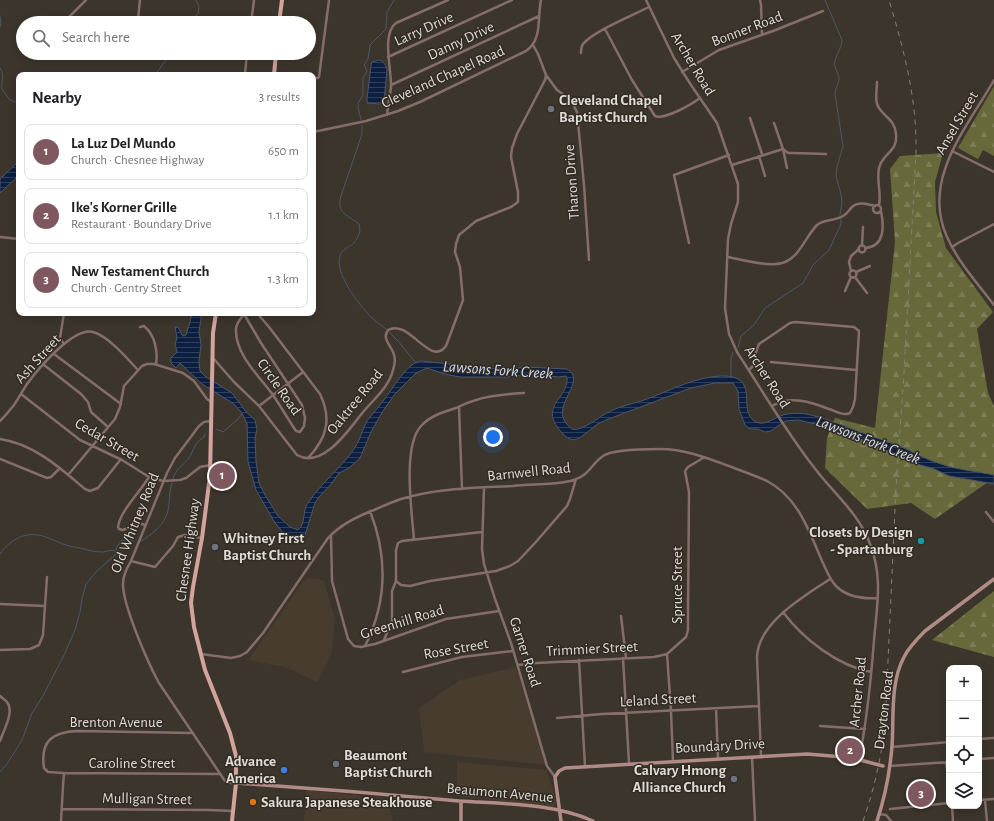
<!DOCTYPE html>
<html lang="en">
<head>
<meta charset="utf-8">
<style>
  body { margin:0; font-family:"Alegreya Sans",sans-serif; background:#f2f2f2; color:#202124 }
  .controls { position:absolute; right:12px; bottom:12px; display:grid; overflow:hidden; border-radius:8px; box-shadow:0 2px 10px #0003 }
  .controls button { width:36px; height:36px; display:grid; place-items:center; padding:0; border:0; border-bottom:1px solid #e0e0e0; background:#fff; color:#202124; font:20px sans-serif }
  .you { position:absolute; left:493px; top:437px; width:14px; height:14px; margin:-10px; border:3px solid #fff; border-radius:50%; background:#1a73e8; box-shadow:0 0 0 6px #1a73e833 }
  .badge { display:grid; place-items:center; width:26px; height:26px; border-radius:50%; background:#7f575e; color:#fff; font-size:13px; font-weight:700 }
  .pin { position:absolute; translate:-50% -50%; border:2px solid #fff; box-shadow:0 1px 4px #0006 }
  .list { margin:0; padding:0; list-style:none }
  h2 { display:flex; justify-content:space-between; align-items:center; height:52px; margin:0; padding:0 16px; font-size:17px }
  h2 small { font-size:13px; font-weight:400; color:#757577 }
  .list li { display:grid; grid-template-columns:26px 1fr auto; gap:12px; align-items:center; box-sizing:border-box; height:56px; margin:0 8px 8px; padding:0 8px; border:1px solid #e0e0e0; border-radius:8px }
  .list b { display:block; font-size:15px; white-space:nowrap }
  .list p { margin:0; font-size:13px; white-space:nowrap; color:#757577 }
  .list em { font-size:13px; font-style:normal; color:#757577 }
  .icon { flex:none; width:22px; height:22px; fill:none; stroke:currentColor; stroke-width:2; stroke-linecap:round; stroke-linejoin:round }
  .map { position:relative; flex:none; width:994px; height:821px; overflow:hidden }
  .search { position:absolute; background:#fff; box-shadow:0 2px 10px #0003; left:16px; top:16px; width:300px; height:44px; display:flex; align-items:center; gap:10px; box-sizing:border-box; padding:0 14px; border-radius:22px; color:#757577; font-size:15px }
  .panel { position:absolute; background:#fff; box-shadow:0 2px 10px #0003; left:16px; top:72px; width:300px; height:244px; border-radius:8px }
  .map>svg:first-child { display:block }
  .built { fill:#473c2e }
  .forest { fill:url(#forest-firs) }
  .water { fill:url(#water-rules); stroke:#4c576d }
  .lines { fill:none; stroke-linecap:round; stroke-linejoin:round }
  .stream { stroke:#4c576d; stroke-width:1 }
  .street { stroke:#856e6a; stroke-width:2.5 }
  .secondary { stroke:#b18c87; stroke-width:3.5 }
  .primary { stroke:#d3a49d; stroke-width:4 }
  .rail { stroke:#868179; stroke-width:1; stroke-dasharray:5 5; stroke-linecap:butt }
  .secondary-bridge { stroke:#b18c87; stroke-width:3.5 }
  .worship-dot { fill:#6b7280; stroke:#322b23; stroke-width:1.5 }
  .culture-dot { fill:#0f9aa8; stroke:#322b23; stroke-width:1.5 }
  .shop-dot { fill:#3f7fe0; stroke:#322b23; stroke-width:1.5 }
  .food-dot { fill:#e8710a; stroke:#322b23; stroke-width:1.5 }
  .labels { text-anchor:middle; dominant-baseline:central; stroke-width:3; stroke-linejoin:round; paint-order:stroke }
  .street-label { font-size:15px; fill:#dfdbd5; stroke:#322b23 }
  .poi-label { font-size:15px; font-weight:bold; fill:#dfdbd5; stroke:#322b23; text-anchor:start }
  .water-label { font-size:16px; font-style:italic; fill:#ccdbf4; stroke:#322b23 }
</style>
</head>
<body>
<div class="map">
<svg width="994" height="821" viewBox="0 0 994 821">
  <defs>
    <pattern id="forest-firs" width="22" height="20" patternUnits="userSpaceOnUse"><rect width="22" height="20" fill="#67693b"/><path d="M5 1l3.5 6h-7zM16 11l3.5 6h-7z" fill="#7c7e56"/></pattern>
    <pattern id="water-rules" width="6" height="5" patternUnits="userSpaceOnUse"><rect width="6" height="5" fill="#0d1f40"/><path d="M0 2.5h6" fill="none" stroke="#303f5b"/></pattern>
  </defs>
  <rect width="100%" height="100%" fill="#3c352c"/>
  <path class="built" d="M306,578L318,579L324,581L335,619L332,652L317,682L285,667L248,660Z
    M516,667L546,765L424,752L419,708L460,680Z
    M457,762L547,770L556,801L554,807L457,796Z
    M306,790L388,799L393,821H304Z"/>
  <path class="forest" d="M994,86V156L983,150L978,159L958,148Z
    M943,153L935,182L936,212L946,248L993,312L977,329L988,393L994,406V478L935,519L911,503L867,509L825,468L827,438L835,418L875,428L895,242L890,169L900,156Z
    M994,591V657L932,640Z"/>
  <path class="water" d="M379,60C384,61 386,66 387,70L384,102L380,104L367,103V99L371,65L372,62Z
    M19,161V175L0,193V179Z
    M192,313H202L199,331L201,345L199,361L200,371L206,377L232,393L247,413L255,420L257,429L255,438L256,461L259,483L265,495L278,516L290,527L298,530C306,524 302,511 308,503C321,483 341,468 354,449C360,441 362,430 367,421C372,414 379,407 384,400C392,389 408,362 421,361L506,370L514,369L524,367L567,369C588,381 551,405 566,423C567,425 570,427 572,429C581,432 599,417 607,413C619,406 633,404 647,399C671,390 695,377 721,376C763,375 735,411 756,422C766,427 777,415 787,414C795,413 804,413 811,415C832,420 851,429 871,436C881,440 892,443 902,447C915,453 927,460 941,464C958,470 976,471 994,475V484L949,476L932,468L920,465L847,433L833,431L820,425L798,420L785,421L771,431L765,432L758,429H750L745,425L739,409L738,391L733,383H715L691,388L606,420C602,422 598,423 595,426C589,430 584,436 577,439C572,441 567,438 563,434C536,406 569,399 567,378L566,376L559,377L530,374L506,377H460L445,374L427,368L416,373L395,394L383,411L371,432L360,458L349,468L339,473L332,483L319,497L315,503L305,535L300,540L294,541L288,538L275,523L256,490L248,462L247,424L242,413L234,404L202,384L180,363L176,368L171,363V358L177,352L175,344L177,338L175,327H178L182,335L184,336L186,335L190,322Z"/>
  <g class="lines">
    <path class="stream" d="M825,0L842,40C842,47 837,53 835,61C833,68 839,72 839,79C839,84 835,89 835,94L843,146L837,167L836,176L841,194L842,203L840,215
      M0,16L1,23L0,27
      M187,23L198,14L199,6L196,0
      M0,68C5,75 1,82 2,89L9,99L19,104
      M155,75L171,53
      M361,120L358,108V103L363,95V78L367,71L364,65L368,59L370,45L386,29L387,12L394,0
      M362,125V134L341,196C336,214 348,215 359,224L360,230C359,235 357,240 353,244C348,248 342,249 340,256C334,273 360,306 371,317C376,322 381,325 386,329
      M389,332L398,341L416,363
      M738,348L741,336L754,325L765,308L803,283L813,265L829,250L841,224V219
      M731,377V359L733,352
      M216,429L223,432L238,419L242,414
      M173,479C175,469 184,465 189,458C195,449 193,444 204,437L205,434
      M141,541C146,539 151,534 156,530C174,512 166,504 172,483
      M0,554C10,539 27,530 46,537C52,539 57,542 63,544C70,547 77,547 84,549C89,551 97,552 102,552C107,552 110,549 115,551
      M0,772L7,764L22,740L32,713L43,696L65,653L75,630L80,612L82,599L86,584L96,572L115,555L117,547L121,541L128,539L134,541"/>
    <path class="street" d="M646,0L674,58L691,85L717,123L738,184V202L731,224L728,239L725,308L729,334L737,352C762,390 785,430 813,466C832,492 859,513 870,544C883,576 877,606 874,640C871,680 867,720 859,760
      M760,0L761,5L762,35
      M68,18L86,0
      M136,23L138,19L140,0
      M251,23L254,0
      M605,29L632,80L655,116C665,120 692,104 700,98
      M533,45L538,54L546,75L557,90L571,100L577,112L584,185L589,260
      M581,53C581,50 581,47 583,44C594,31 633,15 649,7
      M388,57L512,0
      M682,72L719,50L773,31L823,11
      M245,74L247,53
      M240,75L245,74L262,75
      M313,78H318L319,77L329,0
      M994,80C967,128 921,179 947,237C958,262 978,284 994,305
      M877,82C877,89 875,97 877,104C881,116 895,118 896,134C898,151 885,152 880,165C875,177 882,192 879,205
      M391,85L539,16
      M387,115C388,106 390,96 391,87C392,71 381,34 396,23L448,0
      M750,118L762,154
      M774,123L783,149L787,168
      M313,132L366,121L398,111L420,102L526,51C543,39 537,18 541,0
      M952,151L994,172
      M759,156L765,176
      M732,165L783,149L788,153H793L826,154
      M873 209a4 4 0 1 1 8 0a4 4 0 1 1-8 0Z
      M0,237L19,239
      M689,243L674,175L729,155
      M862,245L863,227
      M858.5 249a3.5 3.5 0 1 1 7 0a3.5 3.5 0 1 1-7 0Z
      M952,247L958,243L994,224
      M866,248C885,246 884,226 881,211
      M728,257C743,260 771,268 785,262C800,256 806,236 817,225C824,219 835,221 843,216C847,214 849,210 852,207C858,201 868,204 875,206
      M849.5 274a3.5 3.5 0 1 1 7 0a3.5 3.5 0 1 1-7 0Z
      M851,271L849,262L851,256L859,249
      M856,272L870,266
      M855,277L867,293
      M845,291L851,277
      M257,313L269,327L320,394C332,419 327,438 308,458
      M244,314L261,343L302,405L305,418L304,426L300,432L296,431C288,419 281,407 273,395C259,376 235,354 236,329C236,323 241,318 245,313
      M140,327L144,326C155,335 158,351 156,364
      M64,344L60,338L64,313
      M54,354L121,404
      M213,358L234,382L259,406L297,455C323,470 350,428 363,412C374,399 389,387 393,370C395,364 396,358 393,352C390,345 382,338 388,330C409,318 430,368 446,346L463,300L460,267L455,252L456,244L459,235L476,221L511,207L518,202V192L511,157L512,148L517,134L545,80L546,75
      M771,362L856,370
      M44,365L81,394L88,402L91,412L108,427
      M749,370L754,365L756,352L759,344L790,323L795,322L854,327L859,331L855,399L853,407L850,413C842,416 836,411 829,409C811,402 791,395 772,406
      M21,394L80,440L122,460L149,477L163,481L180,480L186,478L200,467L211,465
      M259,406L303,372
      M459,407L462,489
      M0,421C5,416 10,410 14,405C19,398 23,390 27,384C38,369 73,327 93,332C108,336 127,358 137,369
      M211,421L204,422L199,426L175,458L167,473L131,561C127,568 123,575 123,584C123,606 148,663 159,683L225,781L231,783H236
      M0,439C34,444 60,468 85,489L90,491L98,488L121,459
      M0,459L47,478L51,477L60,468
      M68,475L115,419L120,407L124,386L142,366L147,364H154L183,373L194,381L207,399L211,402
      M484,488L482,549L484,564L495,599L511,643L547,766L555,777
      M986,512L994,522
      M145,525L139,523L123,530L119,529L118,527C120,511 140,492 149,477
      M331,535L332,581L348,639L354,646L361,647L375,644L446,619L499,611
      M414,540C412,512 402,447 421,426C430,416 443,412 456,408C462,405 469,402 476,400C491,395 508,394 524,393
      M131,561L155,567L173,546L178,537L185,535L202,538
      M396,581L401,585L410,586L430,581L496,571L510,566L518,561L535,543L567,506L570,499L576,479
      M0,604L45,606
      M783,612C803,639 838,666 871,672
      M621,616L626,658
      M384,640L392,621V591L396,581V550L398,543L402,541L482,532
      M365,646C387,602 388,557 370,511
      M0,650L30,649L39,645L43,635L47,577
      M201,654L231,658L240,656L247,652L263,633L328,538C340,525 358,516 374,510C383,506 392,502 401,499C437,488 476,488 513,486C532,484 552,485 570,481C590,476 589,466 603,456C613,449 646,449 660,449C686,449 710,459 734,468C745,472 756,476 767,481C798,497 809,531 822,561C826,569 829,579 836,586C847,597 863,599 878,598
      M667,654L671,711L673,761
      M623,658L629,763
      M579,660L585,766
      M518,665L536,663L654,657L667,654L686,637L688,630V614L689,492L685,471L688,467L703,458
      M403,672L462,657L513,651
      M0,696C2,698 6,700 7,702C15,712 3,731 0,741
      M716,708L718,759
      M557,718L602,714L759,706
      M820,726L865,729
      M193,733L78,731C52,732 40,741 44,768L48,772L64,773L220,774
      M979,739L994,738
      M892,747L949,742
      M761,756L757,657C758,622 805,596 830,579
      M752,757L755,821
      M979,759L994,758
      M946,762L949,782
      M890,766L949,762
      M979,800L994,799
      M985,800L987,821
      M952,806L953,821
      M62,809L209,810L233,811
      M890,809L949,803
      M879,814L886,815L891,821
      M61,821L63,786L64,773"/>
    <path class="secondary" d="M236,783C311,788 385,794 459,801C504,804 552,803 593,821
      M461,801V821
      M561,821L555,777L559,771L565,768L807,754L844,757L864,761
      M877,821C885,797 890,771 892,746C894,717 890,683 904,657C909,647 917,639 925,631L994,579"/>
    <path class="primary" d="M279,23L282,0
      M274,75L276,53
      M216,313L213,333L210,476L202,538L193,587L191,603L194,627L205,670L230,733L236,756V783L232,821"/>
    <path class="rail" d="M863,821C874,790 881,758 885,726L896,487L904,373L916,152C917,99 904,50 889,0"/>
    <path class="secondary-bridge" d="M864,761L883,766"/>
  </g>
  <g class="worship-dot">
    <circle cx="551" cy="109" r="4"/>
    <circle cx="215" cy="547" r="4"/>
    <circle cx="336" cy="764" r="4"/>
    <circle cx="734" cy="779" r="4"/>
  </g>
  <circle class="culture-dot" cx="921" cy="541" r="4"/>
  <circle class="shop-dot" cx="284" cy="770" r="4"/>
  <circle class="food-dot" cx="253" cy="802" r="4"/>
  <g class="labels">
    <g class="street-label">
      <text transform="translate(424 29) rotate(-24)">Larry Drive</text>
      <text transform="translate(747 29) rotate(-21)">Bonner Road</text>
      <text transform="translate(461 41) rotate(-25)">Danny Drive</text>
      <text transform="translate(693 64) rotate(59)">Archer Road</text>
      <text transform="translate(443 77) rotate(-24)">Cleveland Chapel Road</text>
      <text transform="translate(957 123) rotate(-60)">Ansel Street</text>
      <text transform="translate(572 182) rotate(-94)">Tharon Drive</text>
      <text transform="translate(38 359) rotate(-48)">Ash Street</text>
      <text transform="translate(767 377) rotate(57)">Archer Road</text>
      <text transform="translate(279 387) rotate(55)">Circle Road</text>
      <text transform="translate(355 402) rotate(-51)">Oaktree Road</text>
      <text transform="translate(107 440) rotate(30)">Cedar Street</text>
      <text transform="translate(529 472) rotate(-6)">Barnwell Road</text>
      <text transform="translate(135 523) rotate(-68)">Old Whitney Road</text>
      <text transform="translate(188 550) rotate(-82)">Chesnee Highway</text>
      <text transform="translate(677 585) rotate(-90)">Spruce Street</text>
      <text transform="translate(402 622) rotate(-17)">Greenhill Road</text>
      <text transform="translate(456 649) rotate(-10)">Rose Street</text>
      <text transform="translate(592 649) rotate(-3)">Trimmier Street</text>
      <text transform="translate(525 652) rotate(72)">Garner Road</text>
      <text transform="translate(858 692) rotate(-84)">Archer Road</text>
      <text transform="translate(658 700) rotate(-3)">Leland Street</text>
      <text transform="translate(884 710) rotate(-83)">Drayton Road</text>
      <text x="116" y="722">Brenton Avenue</text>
      <text transform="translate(720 746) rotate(-3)">Boundary Drive</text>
      <text x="132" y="763">Caroline Street</text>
      <text transform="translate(500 793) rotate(5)">Beaumont Avenue</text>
      <text transform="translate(147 799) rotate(1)">Mulligan Street</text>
    </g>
    <g class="poi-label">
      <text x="559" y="100">Cleveland Chapel<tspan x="559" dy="17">Baptist Church</tspan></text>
      <text x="913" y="532" text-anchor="end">Closets by Design<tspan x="913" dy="17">- Spartanburg</tspan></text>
      <text x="223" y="538">Whitney First<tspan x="223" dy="17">Baptist Church</tspan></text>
      <text x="344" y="755">Beaumont<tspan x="344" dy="17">Baptist Church</tspan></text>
      <text x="276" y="761" text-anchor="end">Advance<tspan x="276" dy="17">America</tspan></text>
      <text x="726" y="770" text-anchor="end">Calvary Hmong<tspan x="726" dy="17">Alliance Church</tspan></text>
      <text x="261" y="802">Sakura Japanese Steakhouse</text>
    </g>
    <g class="water-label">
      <text transform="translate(498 370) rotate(4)">Lawsons Fork Creek</text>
      <text transform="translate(868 440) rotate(21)">Lawsons Fork Creek</text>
    </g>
  </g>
</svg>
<div class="controls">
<button>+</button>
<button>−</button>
<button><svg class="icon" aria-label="locate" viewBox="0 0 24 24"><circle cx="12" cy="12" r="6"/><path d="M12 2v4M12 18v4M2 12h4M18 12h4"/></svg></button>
<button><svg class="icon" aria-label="layers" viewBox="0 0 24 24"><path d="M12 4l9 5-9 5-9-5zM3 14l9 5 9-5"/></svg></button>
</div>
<div class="you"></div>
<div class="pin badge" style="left:222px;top:476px">1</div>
<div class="pin badge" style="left:850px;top:751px">2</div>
<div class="pin badge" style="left:921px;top:794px">3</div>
<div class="search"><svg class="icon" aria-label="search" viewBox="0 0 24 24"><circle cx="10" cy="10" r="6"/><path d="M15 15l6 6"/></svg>Search here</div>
<section class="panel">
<h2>Nearby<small>3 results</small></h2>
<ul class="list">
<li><span class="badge">1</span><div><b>La Luz Del Mundo</b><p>Church · Chesnee Highway</p></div><em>650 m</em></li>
<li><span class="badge">2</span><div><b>Ike's Korner Grille</b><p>Restaurant · Boundary Drive</p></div><em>1.1 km</em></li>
<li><span class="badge">3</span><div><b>New Testament Church</b><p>Church · Gentry Street</p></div><em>1.3 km</em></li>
</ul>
</section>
</div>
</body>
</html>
